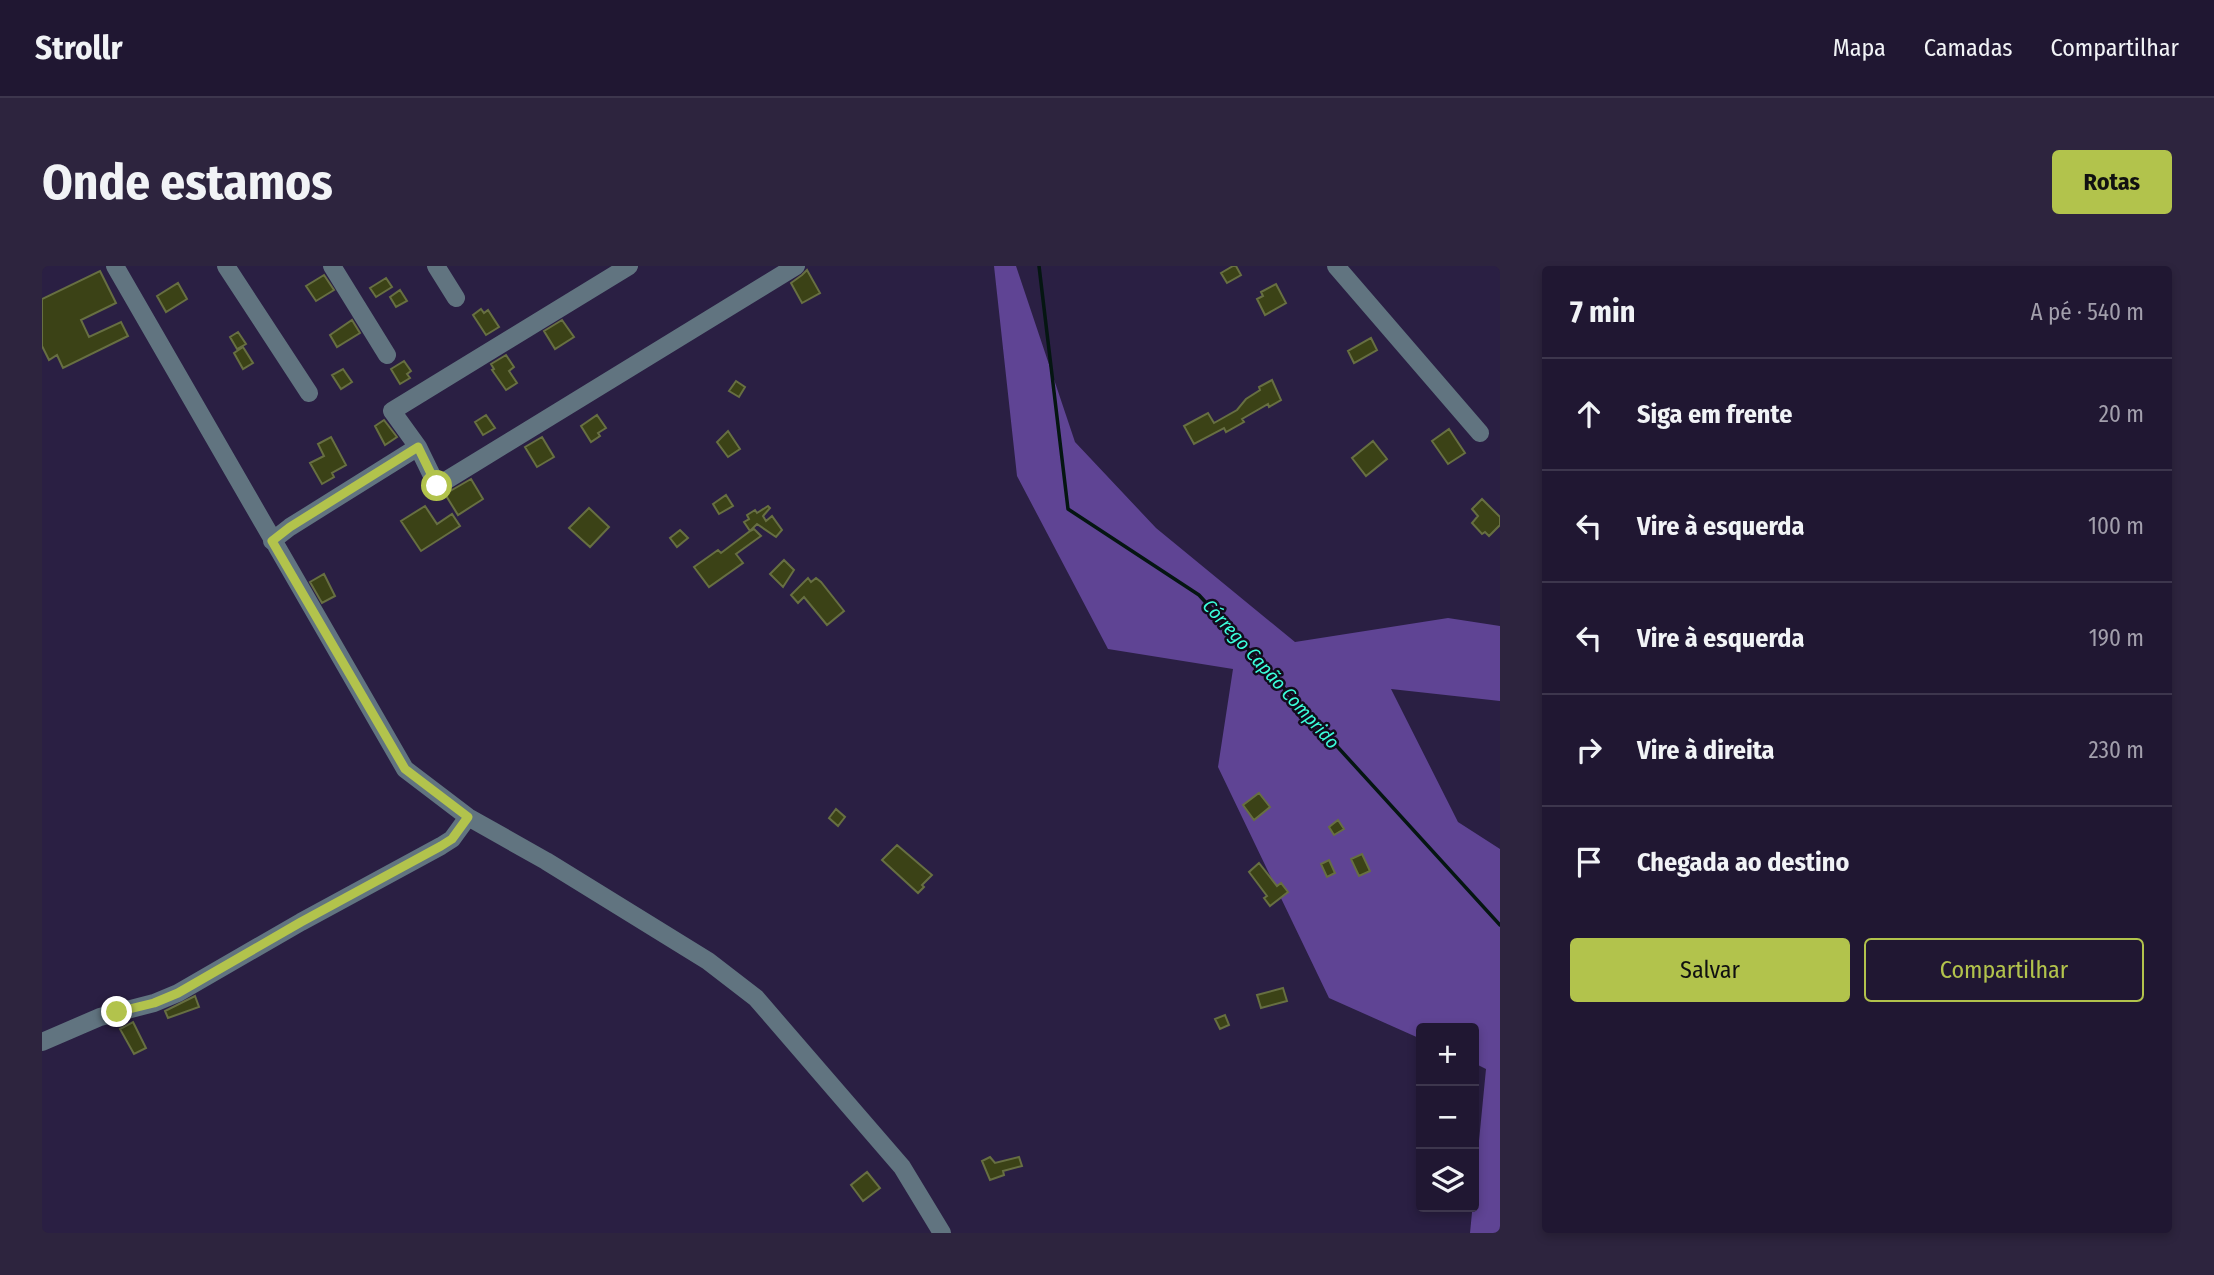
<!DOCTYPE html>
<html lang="pt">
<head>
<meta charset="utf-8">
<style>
  body { margin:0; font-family:"Fira Sans Condensed",sans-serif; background:#2d243e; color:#f1f3f6 }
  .controls { position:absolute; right:21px; bottom:21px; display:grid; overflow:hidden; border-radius:7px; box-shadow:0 4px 10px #0003 }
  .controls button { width:63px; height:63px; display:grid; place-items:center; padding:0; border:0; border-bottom:2px solid #3d364d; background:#201732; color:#f1f3f6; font:35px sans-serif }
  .stop { position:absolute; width:21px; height:21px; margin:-16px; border:5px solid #b2c34c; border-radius:50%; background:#fff }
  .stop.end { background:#b2c34c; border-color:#fff; box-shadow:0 2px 7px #0008 }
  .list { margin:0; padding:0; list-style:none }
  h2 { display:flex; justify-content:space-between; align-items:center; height:91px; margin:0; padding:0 28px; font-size:30px }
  h2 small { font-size:23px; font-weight:400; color:#a29fac }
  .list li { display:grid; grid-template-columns:46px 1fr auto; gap:21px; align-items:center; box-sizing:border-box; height:112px; padding:0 28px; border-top:2px solid #3d364d }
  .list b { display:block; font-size:26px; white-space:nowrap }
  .list em { font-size:23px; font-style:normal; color:#a29fac }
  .actions { display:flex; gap:14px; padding:21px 28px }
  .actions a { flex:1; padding:16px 0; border:2px solid #b2c34c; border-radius:7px; text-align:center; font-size:24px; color:#b2c34c }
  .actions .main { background:#b2c34c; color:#111 }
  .icon { flex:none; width:38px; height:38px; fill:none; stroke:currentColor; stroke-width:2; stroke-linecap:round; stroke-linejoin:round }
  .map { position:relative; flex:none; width:1458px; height:967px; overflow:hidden; border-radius:7px }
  header { display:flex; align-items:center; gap:42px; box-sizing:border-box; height:98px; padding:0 35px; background:#201732; border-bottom:2px solid #3d364d }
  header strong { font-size:33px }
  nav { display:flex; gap:38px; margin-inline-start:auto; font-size:24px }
  .intro { display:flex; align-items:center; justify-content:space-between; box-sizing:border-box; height:168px; padding:0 42px }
  h1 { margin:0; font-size:49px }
  .button { padding:18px 32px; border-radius:7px; background:#b2c34c; color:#111; font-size:24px; font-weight:700 }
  main { display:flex; gap:42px; padding:0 42px }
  aside { flex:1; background:#201732; border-radius:7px; box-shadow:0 4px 10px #0003 }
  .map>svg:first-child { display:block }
  .forest { fill:#5f4494 }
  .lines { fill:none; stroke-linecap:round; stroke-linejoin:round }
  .stream { stroke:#051612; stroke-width:3.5 }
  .building { fill:#3b4216; stroke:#676f42; stroke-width:2 }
  .minor { stroke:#617480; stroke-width:18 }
  .route { stroke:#b2c34c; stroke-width:9 }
  .labels { text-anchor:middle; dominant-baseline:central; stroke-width:5; stroke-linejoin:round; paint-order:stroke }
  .water-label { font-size:19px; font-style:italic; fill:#3bffdb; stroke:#110c1c }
</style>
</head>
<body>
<header>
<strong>Strollr</strong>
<nav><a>Mapa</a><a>Camadas</a><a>Compartilhar</a></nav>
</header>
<div class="intro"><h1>Onde estamos</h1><a class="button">Rotas</a></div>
<main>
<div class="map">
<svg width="1458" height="967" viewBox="0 0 1458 967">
  <rect width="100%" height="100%" fill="#2a1f43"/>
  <path class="forest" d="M952,0H974L1033,176L1114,262L1253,376L1406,352L1458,360V435L1349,423L1416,556L1458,583V967H1428L1444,803L1432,797V762H1379V773L1287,732L1176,501L1191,403L1066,383L975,210Z"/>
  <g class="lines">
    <path class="stream" d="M997,0L1026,243L1157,329L1458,659"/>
  </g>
  <path class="building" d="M1191,0H1194L1199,9L1185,17L1179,7Z
    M765,4L778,27L760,37L749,17L760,9Z
    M58,5L74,37L39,54L47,71L79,56L86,70L21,102L15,89L7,94L0,80V33Z
    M282,9L292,24L274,35L264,20Z
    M344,12L350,21L334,31L328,22Z
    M136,17L145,33L124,46L115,30Z
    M1234,18L1244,37L1223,49L1215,33L1221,30L1219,26Z
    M358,24L365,35L354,41L348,31Z
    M439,43L442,47L446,44L457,61L444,69L431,49Z
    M310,54L318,67L295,81L288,69Z
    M520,54L532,71L513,83L502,65Z
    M196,66L204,78L195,83L188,71Z
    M1329,72L1335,84L1312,97L1306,85Z
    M201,81L211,97L201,103L192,87Z
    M464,89L472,101L467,105L475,117L464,124L450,104L452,103L449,98Z
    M362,95L369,105L365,108L368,112L358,118L349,103Z
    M301,103L310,116L299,123L290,109Z
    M1230,114L1239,134L1227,141L1226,138L1200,153L1202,156L1184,166L1182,162L1152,178L1142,160L1166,147L1172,157L1195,144L1204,133L1218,124L1217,121Z
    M694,115L703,121L697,131L687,125Z
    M444,149L453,162L441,169L433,156Z
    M555,149L564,162L556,167L558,170L549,176L539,160Z
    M342,154L355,171L343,179L333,160Z
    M1407,163L1423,187L1406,198L1390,175Z
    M686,165L698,183L686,191L675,176Z
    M289,171L304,199L290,207L292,211L280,218L268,197L282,190L276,178Z
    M500,171L512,191L495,201L483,181Z
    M1331,175L1345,193L1324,210L1310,192Z
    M429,213L441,233L416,249L403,228Z
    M684,229L691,240L677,248L671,238Z
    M1440,233L1458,251V259L1447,270L1443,266L1440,268L1430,257L1436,250L1430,243Z
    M383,240L395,258L410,248L418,260L379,285L359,255Z
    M726,240L728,242L721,250L724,255L730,250L740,264L734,271L715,258L708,265L712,263L719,270L694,288L701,297L667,321L652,301L676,284L679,287L708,265L702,256L707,253L705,249L713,244L715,247Z
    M547,242L567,261L548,281L527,262Z
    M638,264L646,272L635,281L628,272Z
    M742,294L752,304L741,321L728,308Z
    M282,308L293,330L280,337L268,316Z
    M766,312L769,316L774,312L779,316L802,345L785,359L762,331L756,337L749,329Z
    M1217,527L1228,541L1212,554L1201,539Z
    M794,543L803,551L796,560L787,552Z
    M1296,554L1302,563L1292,569L1287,561Z
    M855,579L890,609L880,619L882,621L876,627L840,594Z
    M1320,588L1328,605L1317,610L1309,593Z
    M1287,594L1293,607L1285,611L1279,598Z
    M1217,597L1235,620L1239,617L1246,626L1228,640L1222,632L1225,630L1207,606Z
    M1241,722L1245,735L1219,742L1215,729Z
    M153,730L157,741L126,752L123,745Z
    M1183,749L1187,759L1178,763L1173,753Z
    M91,756L104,782L92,788L78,763Z
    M948,891L953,897L977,891L980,900L961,905L962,909L948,914L940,895Z
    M825,906L838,922L821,935L809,919Z"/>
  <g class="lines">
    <path class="minor" d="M73,0L363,503L426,551L504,595L666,695L714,732L860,901L900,967
      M184,0L267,127
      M290,0L345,89
      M394,0L414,32
      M587,0L350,145L376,181L395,220L754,0
      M1294,0L1438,167
      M230,275L248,261L376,181
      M0,776L58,751L112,737L136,727L259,656L399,580L410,573L426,551"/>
  </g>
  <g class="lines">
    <path class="route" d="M75,746L112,737L136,727L259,656L399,580L410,573L426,551L363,503L230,275L248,261L376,181L395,220"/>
  </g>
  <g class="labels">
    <g class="water-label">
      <text transform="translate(1229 408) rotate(48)">Córrego Capão Comprido</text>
    </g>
  </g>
</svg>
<div class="controls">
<button>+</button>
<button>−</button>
<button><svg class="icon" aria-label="layers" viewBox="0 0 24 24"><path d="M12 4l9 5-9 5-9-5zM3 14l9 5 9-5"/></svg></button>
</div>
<div class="stop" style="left:395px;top:220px"></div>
<div class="stop end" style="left:75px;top:746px"></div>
</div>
<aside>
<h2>7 min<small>A pé · 540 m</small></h2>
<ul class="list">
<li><svg class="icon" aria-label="ahead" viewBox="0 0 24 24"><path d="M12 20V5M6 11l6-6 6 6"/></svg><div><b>Siga em frente</b></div><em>20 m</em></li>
<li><svg class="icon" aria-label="left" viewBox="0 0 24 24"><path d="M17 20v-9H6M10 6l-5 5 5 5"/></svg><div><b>Vire à esquerda</b></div><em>100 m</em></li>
<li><svg class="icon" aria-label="left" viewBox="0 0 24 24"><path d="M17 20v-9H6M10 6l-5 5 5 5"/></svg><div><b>Vire à esquerda</b></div><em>190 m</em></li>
<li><svg class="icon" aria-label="right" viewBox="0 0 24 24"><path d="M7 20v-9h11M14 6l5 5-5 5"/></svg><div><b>Vire à direita</b></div><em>230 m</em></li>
<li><svg class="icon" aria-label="arrive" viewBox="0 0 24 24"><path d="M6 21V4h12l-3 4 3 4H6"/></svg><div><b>Chegada ao destino</b></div></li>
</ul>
<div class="actions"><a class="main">Salvar</a><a>Compartilhar</a></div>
</aside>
</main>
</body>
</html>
